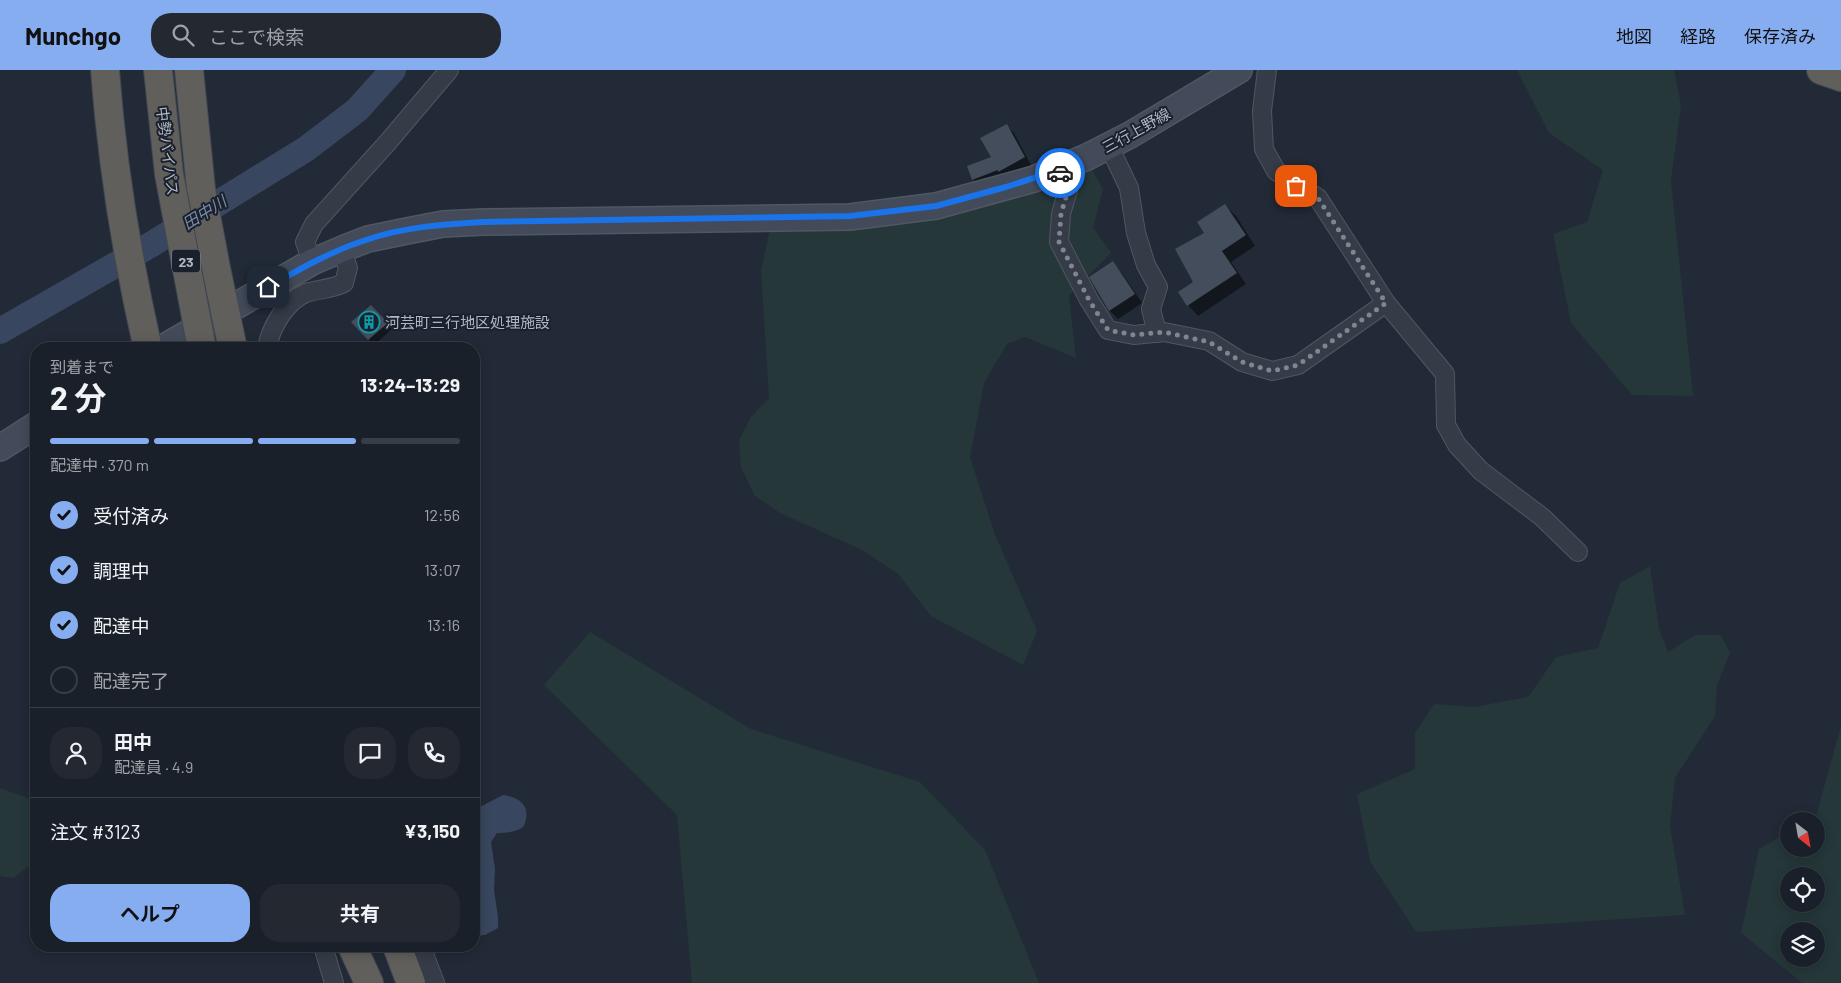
<!DOCTYPE html>
<html lang="ja">
<head>
<meta charset="utf-8">
<style>
  body { margin:0; font-family:Barlow,"Noto Sans JP",sans-serif; background:#232831; color:#f1f3f6; height:100vh; display:flex; flex-direction:column; font-size:19px; white-space:nowrap }
  * { box-sizing:border-box; margin:0 }
  p { font-size:16px; color:#9fa3a8 }
  .icon { flex:none; width:28px; height:28px; fill:none; stroke:currentColor; stroke-width:2; stroke-linecap:round; stroke-linejoin:round }
  .map { position:relative; flex:1; overflow:hidden }
  .drawer { position:absolute; left:30px; top:272px; width:450px; height:610px; display:flex; flex-direction:column; background:#1a2029; border-radius:20px; box-shadow:0 2px 12px #0003,0 0 0 1px #383e46 }
  .drawer>* { flex:none }
  .needle { width:32px; rotate:149deg }
  .tools { position:absolute; left:1780px; top:742px; display:grid; gap:10px }
  .tools a { display:grid; place-items:center; width:45px; height:45px; border-radius:50%; background:#1a2029; box-shadow:0 2px 12px #0003,0 0 0 1px #383e46; font-size:25px }
  .pin { position:absolute; display:grid; place-items:center; width:42px; height:42px; color:#fff; margin:-21px; border-radius:10px; box-shadow:0 2px 8px #0006 }
  .courier { position:absolute; display:grid; place-items:center; width:50px; height:50px; margin:-25px; border:4px solid #1a73e8; border-radius:50%; background:#fff; color:#222; box-shadow:0 1px 6px #0007 }
  .head em { font-style:normal; font-weight:700 }
  .head div { display:flex; flex-direction:column-reverse }
  .head { display:flex; align-items:center; justify-content:space-between; height:85px; padding:0 20px }
  h1 { font-size:32px; font-weight:700; line-height:38px }
  .bar { display:grid; grid-template-columns:repeat(4,1fr); gap:8px 5px; align-content:center; height:60px; padding:0 20px }
  .bar i { height:6px; border-radius:4px; background:#383e46 }
  .bar .on { background:#87adf1 }
  .bar p { grid-column:span 4 }
  .line { display:flex; align-items:center; gap:12px; padding:0 20px; border-top:1px solid #383e46 }
  .line div { flex:1 }
  .round { display:grid; place-items:center; flex:none; width:52px; height:52px; border-radius:20px; background:#232831 }
  ol { padding:0 20px; list-style:none }
  li { display:flex; align-items:center; gap:15px; height:55px }
  li p { margin-inline-start:auto }
  li .icon { padding:5px; border-radius:50%; background:#87adf1; color:#111; stroke-width:4 }
  li:last-child { color:#9fa3a8 }
  li i { width:28px; height:28px; border:2px solid #383e46; border-radius:50% }
  .primary-button { display:flex; gap:10px; margin-top:auto; padding:10px 20px }
  .primary-button a { flex:1; height:58px; border-radius:20px; background:#87adf1; color:#111; font-size:20px; font-weight:700; line-height:58px; text-align:center }
  .primary-button a+a { background:#232831; color:#f1f3f6 }
  header { display:flex; align-items:center; gap:30px; box-sizing:border-box; height:70px; padding:0 25px; background:#87adf1; color:#111 }
  header strong { font-size:24px }
  nav { display:flex; gap:28px; margin-inline-start:auto; font-size:18px }
  .search { width:350px; height:45px; background:#232831; display:flex; align-items:center; gap:12px; box-sizing:border-box; padding:0 18px; border-radius:20px; color:#9fa3a8; font-size:19px }
  .map>svg:first-child { display:block }
</style>
</head>
<body>
<header>
<strong>Munchgo</strong>
<div class="search"><svg class="icon" aria-label="search" viewBox="0 0 24 24"><circle cx="10" cy="10" r="6"/><path d="M15 15l6 6"/></svg>ここで検索</div>
<nav><a>地図</a><a>経路</a><a>保存済み</a></nav>
</header>
<div class="map">
<svg width="1841" height="913" viewBox="0 0 1841 913">
  <rect width="100%" height="100%" fill="#222a37"/>
  <g fill="#253739" fill-rule="evenodd">
    <polygon points="1517,0 1674,0 1681,35 1671,111 1693,326 1632,325 1571,253 1553,164 1587,152 1603,100 1549,63"/>
    <polygon points="1091,98 1103,119 1093,157 1111,183 1069,226 1076,288 1025,267 1007,274 984,313 970,387 995,465 1037,561 1023,595 931,546 898,504 862,480 780,443 754,425 741,397 739,370 751,347 769,328 761,201 770,159"/>
    <polygon points="1650,496 1659,559 1668,582 1695,565 1721,565 1730,583 1717,615 1715,646 1675,708 1670,756 1685,845 1416,862 1370,791 1357,724 1415,699 1415,663 1434,634 1474,637 1528,627 1556,587 1598,578 1620,513"/>
    <polygon points="590,562 751,659 920,712 985,780 1039,913 692,913 677,745 544,615"/>
    <path d="M1841 656V913H1802L1741 863 1759 779 1789 762V779H1816V751H1807L1816 746ZM1816 806V834H1789V806ZM1816 861V889H1789V861Z"/>
    <polygon points="0,718 36,731 36,791 13,808 0,806"/>
  </g>
  <path fill="#38475f" d="M503 725C517 727 529 733 526 749 525 754 524 757 520 759 514 762 504 763 497 763L491 772 495 799 494 820 498 847V858L485 865 474 866V740Z"/>
  <g fill="#0007">
    <polygon points="1006,55 1014,63 1031,95 1007,108 981,117 973,109 993,88"/>
    <polygon points="1225,136 1236,146 1255,176 1231,192 1246,214 1198,246 1188,235 1206,163"/>
    <polygon points="1113,193 1121,202 1142,233 1118,249 1110,241 1091,208"/>
    <polygon points="377,242 392,259 374,275 353,252"/>
  </g>
  <g fill="none" stroke-linecap="round" stroke-linejoin="round">
    <polyline stroke="#38475f" stroke-width="26" points="0,261 152,174 306,79 357,40 393,0"/>
  </g>
  <g fill="#434d5b">
    <polygon points="1007,54 1025,87 998,102 998,100 972,110 967,96 991,87 980,68"/>
    <polygon points="1225,134 1246,165 1222,181 1237,203 1187,236 1178,222 1193,212 1175,179 1204,163 1197,152"/>
    <polygon points="1113,191 1135,224 1109,241 1089,207"/>
    <polygon points="371,235 388,253 368,270 351,252"/>
  </g>
  <g fill="none" stroke-linecap="round" stroke-linejoin="round">
    <g stroke="#505762" stroke-width="20">
      <g id="minor">
        <polyline points="1267,0 1262,41 1264,79 1276,101 1318,128 1386,233 1445,304 1446,355 1457,375 1481,401 1542,447 1578,482"/>
        <polyline points="1109,76 1129,118 1136,163 1146,195 1158,217 1151,239 1157,263"/>
        <polyline points="1058,99 1068,120 1061,144 1059,172 1089,230 1108,260 1134,265 1164,262 1209,271 1242,292 1272,301 1298,295 1386,233"/>
        <polyline points="312,192 305,172 314,154 388,72 449,0"/>
        <path d="M267 279C270 258 286 231 306 223 319 219 332 219 344 213L348 198 341 179"/>
        <polyline points="323,876 334,913"/>
        <polyline points="421,876 435,913"/>
      </g>
    </g>
    <g stroke="#505762" stroke-width="28">
      <g id="secondary">
        <polyline points="161,279 312,192 347,177 368,169 407,161 443,154 484,152 850,147 936,136 1034,109 1087,87 1130,65 1239,0"/>
        <polyline points="0,378 36,355"/>
      </g>
    </g>
    <g stroke="#404752" stroke-width="30">
      <g id="trunk">
        <path d="M105 0C112 94 127 187 148 279"/>
        <polyline points="158,0 169,104"/>
        <polyline points="189,0 201,119 216,198 233,279"/>
        <polyline points="1821,0 1841,7"/>
        <polyline points="352,876 369,913"/>
        <polyline points="397,876 411,913"/>
      </g>
    </g>
    <use href="#minor" stroke="#353c47" stroke-width="18"/>
    <use href="#secondary" stroke="#434b5a" stroke-width="25"/>
    <use href="#trunk" stroke="#605f5c" stroke-width="28"/>
    <g stroke="#404752" stroke-width="30" stroke-linecap="butt">
      <polyline id="trunk-bridge" points="169,104 202,279"/>
    </g>
    <use href="#trunk-bridge" stroke="#605f5c" stroke-width="28"/>
  </g>
  <g fill="none" stroke-linecap="round" stroke-linejoin="round">
    <polyline stroke="#7e8693" stroke-width="5" stroke-dasharray="0 9" points="1060,103 1068,120 1061,144 1059,172 1089,230 1108,260 1134,265 1164,262 1209,272 1242,292 1272,301 1298,295 1386,233 1318,128 1296,116"/>
    <path stroke="#1a73e8" stroke-width="6" d="M268 217C300 199 331 181 366 170 403 157 445 154 484 152L850 146 936 136 1006 117 1058 100 1060 103"/>
  </g>
  <defs>
    <g id="building-ring" transform="scale(1.125)"><circle r="9.5" fill="#1a212c" stroke="#0f9aa8" stroke-width="1.5"/><path d="M-4-6H4V6H1V3H-1V6H-4ZM-2.5-4.3h1.7v1.8h-1.7ZM.8-4.3h1.7v1.8H.8ZM-2.5-1h1.7V.8h-1.7ZM.8-1h1.7V.8H.8Z" fill="#0f9aa8"/></g>
  </defs>
  <g fill-rule="evenodd">
    <use href="#building-ring" x="369" y="252"/>
  </g>
  <g text-anchor="middle" dominant-baseline="central" stroke-width="4" stroke-linejoin="round" paint-order="stroke">
    <rect fill="#1a212c" stroke="#838a96" stroke-width="1" x="172" y="179.5" width="28" height="23" rx="4"/>
    <g font-size="14" font-weight="bold" fill="#b0b7c4">
      <text x="186" y="191">23</text>
    </g>
    <g font-size="15" fill="#b0b7c4" stroke="#1a212c">
      <text transform="translate(1136 60) rotate(-29)">三行上野線</text>
      <text transform="translate(168 81) rotate(83)">中勢バイパス</text>
    </g>
    <g font-size="15" fill="#b0b7c4" stroke="#1a212c" text-anchor="start">
      <text x="385" y="252">河芸町三行地区処理施設</text>
    </g>
    <g font-size="16" font-style="italic" fill="#798daa" stroke="#1a212c">
      <text transform="translate(204 142) rotate(-32)">田中川</text>
    </g>
  </g>
</svg>
<div class="tools">
<a><svg class="needle" viewBox="-14 -14 28 28"><path d="M0-13l5 13h-10z" fill="#e53935"/><path d="M0 13l5-13h-10z" fill="#9fa3a8"/></svg></a>
<a><svg class="icon" aria-label="locate" viewBox="0 0 24 24"><circle cx="12" cy="12" r="6"/><path d="M12 2v4M12 18v4M2 12h4M18 12h4"/></svg></a>
<a><svg class="icon" aria-label="layers" viewBox="0 0 24 24"><path d="M12 4l9 5-9 5-9-5zM3 14l9 5 9-5"/></svg></a>
</div>
<div class="pin" style="left:1296px;top:116px;background:#ea580c"><svg class="icon" aria-label="bag" viewBox="0 0 24 24"><path d="M5 8h14l-1 12H6zM9 8a3 3 0 0 1 6 0"/></svg></div>
<div class="pin" style="left:268px;top:217px;background:#1f2937"><svg class="icon" aria-label="home" viewBox="0 0 24 24"><path d="M3 11l9-7 9 7M6 9v11h12V9"/></svg></div>
<div class="courier" style="left:1060px;top:103px"><svg class="icon" aria-label="car" viewBox="0 0 24 24"><path d="M5 17H2v-5l4-1 3-4h7l3 4 3 1v5h-3M9 17h6M6 11h13"/><circle cx="7" cy="17" r="2"/><circle cx="17" cy="17" r="2"/></svg></div>
<section class="drawer">
<div class="head"><div><h1>2 分</h1><p>到着まで</p></div><em>13:24–13:29</em></div>
<div class="bar"><i class="on"></i><i class="on"></i><i class="on"></i><i></i><p>配達中 · 370 m</p></div>
<ol>
<li><svg class="icon" aria-label="check" viewBox="0 0 24 24"><path d="M5 12l5 5 9-10"/></svg>受付済み<p>12:56</p></li>
<li><svg class="icon" aria-label="check" viewBox="0 0 24 24"><path d="M5 12l5 5 9-10"/></svg>調理中<p>13:07</p></li>
<li><svg class="icon" aria-label="check" viewBox="0 0 24 24"><path d="M5 12l5 5 9-10"/></svg>配達中<p>13:16</p></li>
<li><i></i>配達完了</li>
</ol>
<div class="line" style="height:90px"><a class="round"><svg class="icon" aria-label="person" viewBox="0 0 24 24"><circle cx="12" cy="8" r="4"/><path d="M4 21q1-7 8-7t8 7"/></svg></a><div><b>田中</b><p>配達員 · 4.9</p></div><a class="round"><svg class="icon" aria-label="chat" viewBox="0 0 24 24"><path d="M4 5h16v11H9l-5 4z"/></svg></a><a class="round"><svg class="icon" aria-label="phone" viewBox="0 0 24 24"><path d="M5 4h4l2 5-3 2q2 4 5 5l2-3 5 2v4C11 20 4 13 5 4z"/></svg></a></div>
<div class="line" style="height:65px"><div>注文 #3123</div><b>¥3,150</b></div>
<div class="primary-button"><a>ヘルプ</a><a>共有</a></div>
</section>
</div>
</body>
</html>
